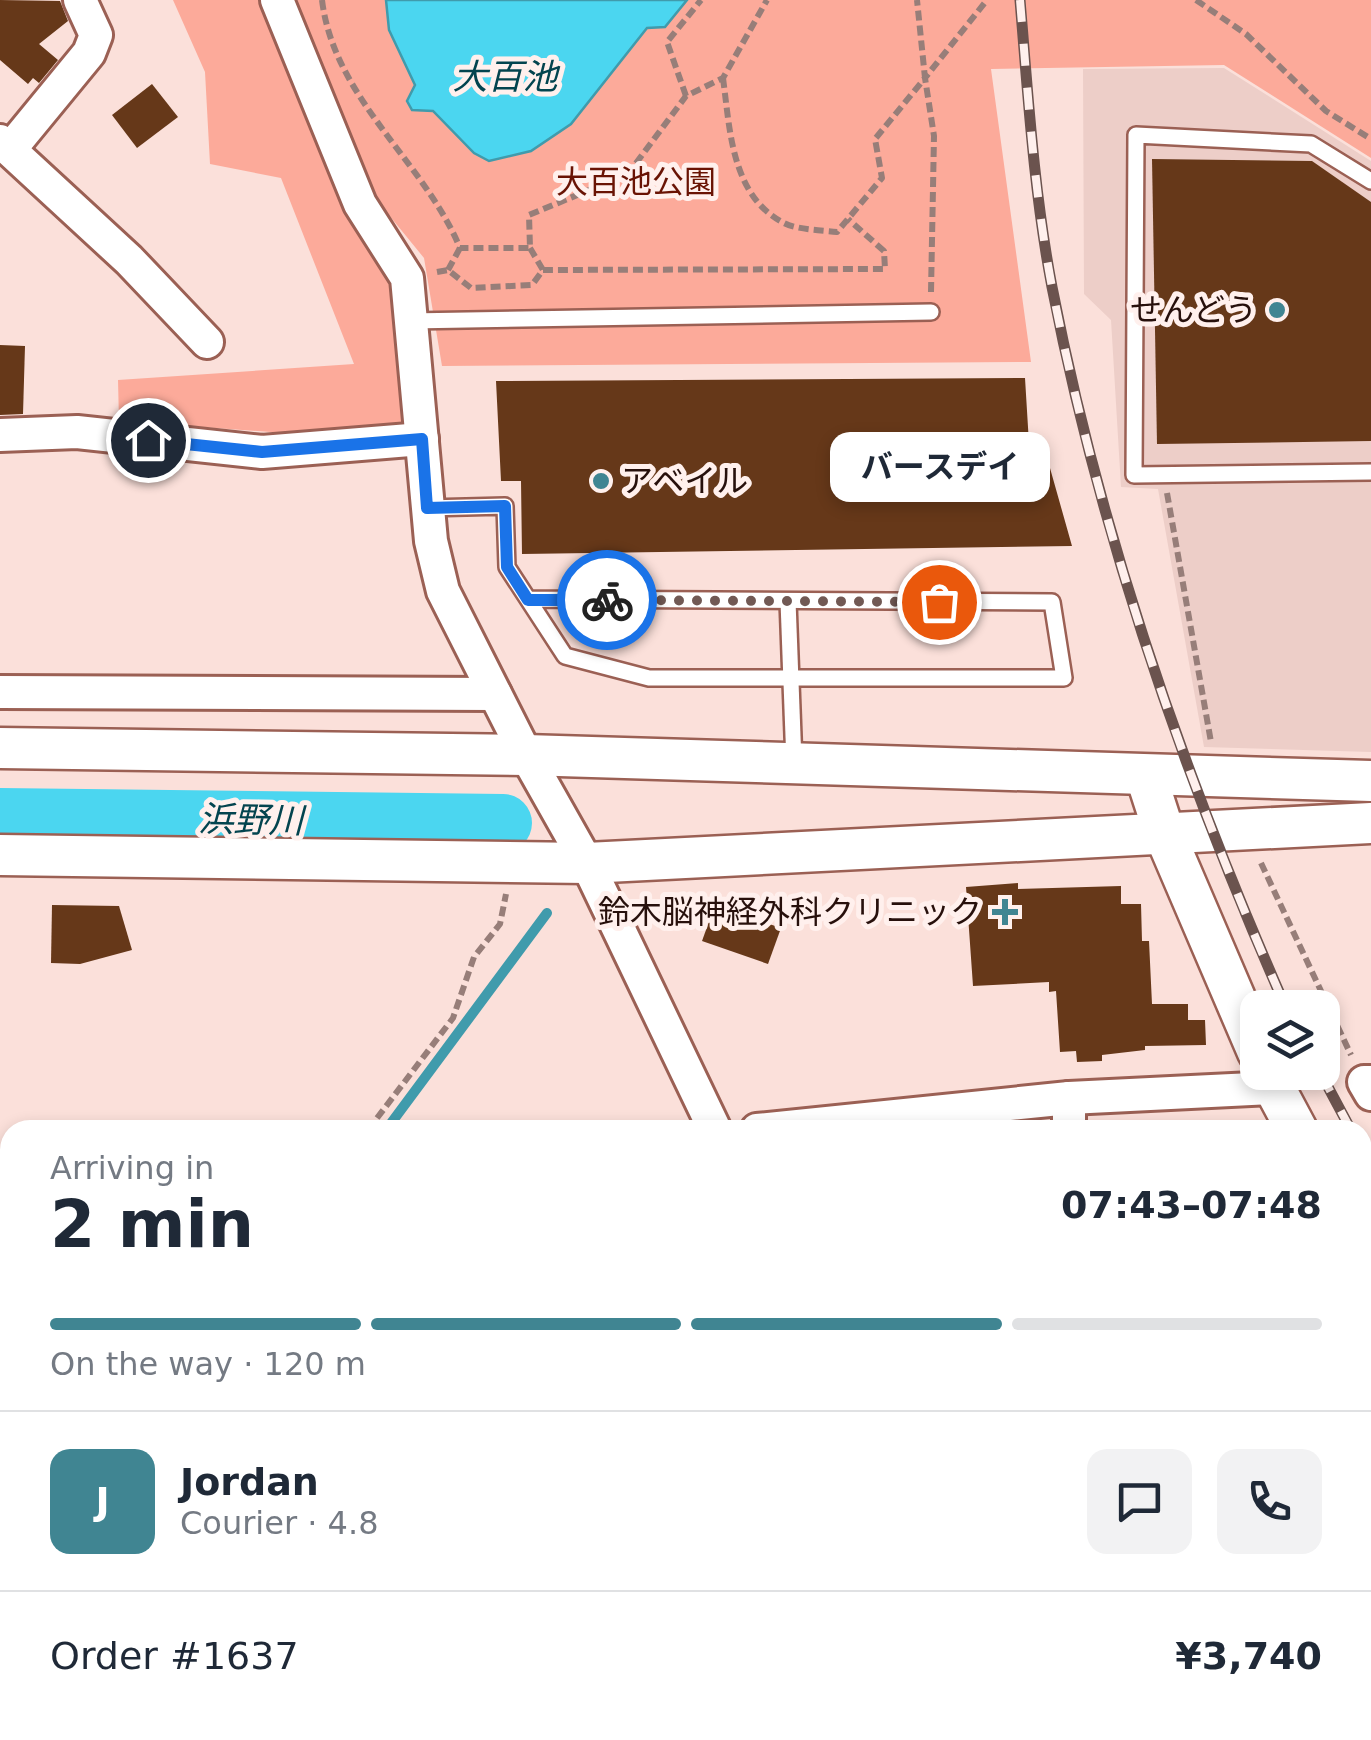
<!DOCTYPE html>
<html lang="en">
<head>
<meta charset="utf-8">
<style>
  body { margin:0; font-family:"DejaVu Sans","Noto Sans JP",sans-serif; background:#f2f2f3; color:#1f2937; height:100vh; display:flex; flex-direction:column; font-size:38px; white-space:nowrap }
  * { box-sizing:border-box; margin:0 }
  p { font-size:32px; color:#747a83 }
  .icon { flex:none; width:55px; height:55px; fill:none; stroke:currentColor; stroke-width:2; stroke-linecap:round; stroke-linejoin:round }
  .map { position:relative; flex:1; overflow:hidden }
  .panel { position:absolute; left:0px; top:1120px; width:1372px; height:620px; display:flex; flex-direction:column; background:#fff; border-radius:30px 30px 0 0; box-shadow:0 5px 15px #0003 }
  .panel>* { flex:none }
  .buttons { position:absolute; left:1240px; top:990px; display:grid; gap:20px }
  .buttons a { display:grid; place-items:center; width:100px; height:100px; border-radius:20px; background:#fff; box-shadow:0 5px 15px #0003; font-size:50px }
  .pin { position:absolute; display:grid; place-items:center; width:85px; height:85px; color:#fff; margin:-42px; border:5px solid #fff; border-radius:50%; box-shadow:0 2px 10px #0007 }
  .courier { position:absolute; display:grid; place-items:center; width:100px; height:100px; margin:-50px; border:8px solid #1a73e8; border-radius:50%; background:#fff; color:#222; box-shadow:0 2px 12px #0007 }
  .bubble { position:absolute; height:70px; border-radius:20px; background:#fff; box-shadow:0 5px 15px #0003; font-size:32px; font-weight:700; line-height:70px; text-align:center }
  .summary em { font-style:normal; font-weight:700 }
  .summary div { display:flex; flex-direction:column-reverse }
  .summary { display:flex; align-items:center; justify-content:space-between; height:170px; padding:0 50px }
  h1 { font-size:65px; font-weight:700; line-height:75px }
  .bar { display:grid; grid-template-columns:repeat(4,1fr); gap:15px 10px; align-content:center; height:120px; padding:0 50px }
  .bar i { height:12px; border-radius:8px; background:#e0e1e3 }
  .bar .selected { background:#408592 }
  .bar p { grid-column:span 4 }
  .line { display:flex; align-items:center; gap:25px; padding:0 50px; border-top:2px solid #e0e1e3 }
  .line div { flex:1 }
  .round { display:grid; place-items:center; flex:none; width:105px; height:105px; border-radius:20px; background:#f2f2f3 }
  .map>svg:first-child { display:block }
</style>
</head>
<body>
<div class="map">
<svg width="1371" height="1740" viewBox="0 0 1371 1740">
  <rect width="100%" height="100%" fill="#fbe0da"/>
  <polygon fill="#edcec8" points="1224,68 1371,161 1371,752 1204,747 1158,489 1121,487 1111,320 1084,294 1083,69"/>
  <g fill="#fcaa9a">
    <polygon points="173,0 1371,0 1371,158 1224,65 991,69 1031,362 442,366 424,258 375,198 400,281 410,422 284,433 119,421 118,380 354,364 281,178 210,164 205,72"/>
    <polygon points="1371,1339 1371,1655 1363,1662 1362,1346"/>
    <polygon points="1170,1730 1279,1730 1267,1740 1173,1740"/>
  </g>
  <polygon fill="#4bd6f0" stroke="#409bac" stroke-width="2.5" points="386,0 687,0 665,27 647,28 571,124 531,151 489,161 474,153 433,111 412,110 407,101 415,85 389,30"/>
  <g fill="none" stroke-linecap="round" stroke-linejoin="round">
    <g stroke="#409bac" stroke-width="10">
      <polyline points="386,1130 547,913"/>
      <polyline points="0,1588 10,1575"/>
    </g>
    <polyline stroke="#4bd6f0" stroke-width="58" points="0,817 503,823"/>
  </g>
  <g fill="#663819">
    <polygon points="0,0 60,1 68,21 39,44 58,60 39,83 33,78 28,84 0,60"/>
    <polygon points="152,84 178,117 137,148 112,115"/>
    <polygon points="1152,159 1312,161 1371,202 1371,441 1157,444"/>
    <polygon points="0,345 25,346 23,414 0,415"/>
    <polygon points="1025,378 1030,460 1048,461 1072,546 522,554 521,481 501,481 496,381"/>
    <polygon points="1018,883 1018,889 1121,886 1121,904 1141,904 1142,941 1149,941 1152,1004 1188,1004 1188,1020 1205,1020 1206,1045 1145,1046 1145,1050 1102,1055 1102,1061 1077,1062 1076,1051 1060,1052 1056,991 1049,992 1049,982 973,986 966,887"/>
    <polygon points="52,905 119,906 132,950 80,964 51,963"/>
    <polygon points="715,905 781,928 768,964 702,941"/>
  </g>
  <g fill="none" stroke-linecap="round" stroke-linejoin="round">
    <g stroke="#9b6054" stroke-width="20">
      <g id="service">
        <polyline points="1371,181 1311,144 1136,135 1134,475 1371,472"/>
        <polyline points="410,321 931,312"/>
        <polyline points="427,508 505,506 507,567 565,656 649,678 1064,678 1052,602 528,599"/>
        <polyline points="788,601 794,763"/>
      </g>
    </g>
    <g stroke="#9b6054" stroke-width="38">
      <g id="minor">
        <polyline points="277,0 360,204 407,278 431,541 443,591 526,755 587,863 715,1130"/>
        <polyline points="0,141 129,260 207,342"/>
        <polyline points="11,148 89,53 96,35 80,0"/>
        <polyline points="0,435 77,432 262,452 422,439"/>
        <polyline points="0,692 495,694"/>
        <polyline points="1371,1082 1364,1082 1371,1094"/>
        <polyline points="1069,1098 1069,1130"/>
        <polyline points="757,1130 1069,1098 1273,1088"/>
        <polyline points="1362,1332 1371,1325"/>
        <polyline points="1362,1674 1371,1667"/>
        <polyline points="1157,1730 1160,1740"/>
        <polyline points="723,1740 731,1730"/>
        <polyline points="1281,1740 1293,1730"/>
      </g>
    </g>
    <g stroke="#9b6054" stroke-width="45">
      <g id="tertiary">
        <polyline points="0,748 526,755 1371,781"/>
        <polyline points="1146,776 1165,835 1258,1052"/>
        <polyline points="0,855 587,863 1371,823"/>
        <polyline points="1266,1072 1297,1130"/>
        <polyline points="1362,1241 1371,1256"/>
      </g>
    </g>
    <g stroke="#977e79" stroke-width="6" stroke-dasharray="10 5" stroke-linecap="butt">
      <path d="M322 0C334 99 424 161 460 248H530L529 215 628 174 686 96 723 78 767 0"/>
      <polyline points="1196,0 1246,34 1326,111 1371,139"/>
      <path d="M723 78C730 129 731 196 784 223 798 230 821 230 837 232L882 178 875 139 925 78 917 0"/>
      <polyline points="686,96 667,42 701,0"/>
      <polyline points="530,248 543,270"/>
      <polyline points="448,270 460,248"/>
      <polyline points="437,272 448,270 471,288 532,285 543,270 885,269 884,251 848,219"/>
      <polyline points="931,292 934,136 925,78 987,0"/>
      <polyline points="1167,493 1211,742"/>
      <polyline points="1261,863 1351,1055"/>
      <polyline points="368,1130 453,1018 474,957 500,924 506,894"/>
      <polyline points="0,1221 10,1223"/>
      <polyline points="1362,1387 1371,1390"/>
      <polyline points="1362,1536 1371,1536"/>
      <polyline points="0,1559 10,1547"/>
      <polyline points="1362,1621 1371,1610"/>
      <polyline points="1218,1740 1213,1733 1221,1730"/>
    </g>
    <use href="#service" stroke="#fff" stroke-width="15"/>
    <use href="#minor" stroke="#fff" stroke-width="32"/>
    <use href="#tertiary" stroke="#fff" stroke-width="40"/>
    <g stroke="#6b534e" stroke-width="11">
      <g id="rail">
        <path d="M1020 0C1028 95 1034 193 1052 287 1100 534 1184 777 1286 1008"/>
        <polyline points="1320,1072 1351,1130"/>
        <polyline points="1362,1150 1371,1165"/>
      </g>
    </g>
    <use href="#rail" stroke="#fff0ed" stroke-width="8" stroke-dasharray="22" stroke-linecap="butt"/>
  </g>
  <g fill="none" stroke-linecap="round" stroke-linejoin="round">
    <polyline stroke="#715954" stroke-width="10" stroke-dasharray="0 18" points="607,600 939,602"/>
    <polyline stroke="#1a73e8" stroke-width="12" points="148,440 262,452 422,439 427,508 505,506 507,567 528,600 607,600"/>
  </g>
  <g fill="#408592" stroke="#fff0ed" stroke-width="4">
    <circle cx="1277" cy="310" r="10"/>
    <circle cx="601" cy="481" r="10"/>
    <path d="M1000 897h10v10h10v10h-10v10h-10v-10h-10v-10h10z"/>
  </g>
  <g text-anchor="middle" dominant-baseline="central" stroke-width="10" stroke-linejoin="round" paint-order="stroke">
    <g font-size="32" fill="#691304" stroke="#fff0ed">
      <text x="636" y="182">大百池公園</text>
    </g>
    <g font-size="32" fill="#27100c" stroke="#fff0ed" text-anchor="end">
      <text x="1257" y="310">せんどう</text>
      <text x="621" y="481" text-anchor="start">アベイル</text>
      <text x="982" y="912">鈴木脳神経外科クリニック</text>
    </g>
    <g font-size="35" font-style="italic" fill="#03444f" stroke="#fff0ed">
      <text x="505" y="77">大百池</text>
      <text transform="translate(251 820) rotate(1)">浜野川</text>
    </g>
  </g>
</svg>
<div class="buttons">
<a><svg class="icon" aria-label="layers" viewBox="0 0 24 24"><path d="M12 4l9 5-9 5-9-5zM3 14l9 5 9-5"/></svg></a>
</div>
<div class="pin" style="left:939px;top:602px;background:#ea580c"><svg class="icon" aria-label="bag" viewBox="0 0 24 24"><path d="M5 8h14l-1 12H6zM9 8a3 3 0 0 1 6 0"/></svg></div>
<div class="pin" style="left:148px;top:440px;background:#1f2937"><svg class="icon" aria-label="home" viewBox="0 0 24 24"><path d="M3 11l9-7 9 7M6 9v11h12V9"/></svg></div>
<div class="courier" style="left:607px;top:600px"><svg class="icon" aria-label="bike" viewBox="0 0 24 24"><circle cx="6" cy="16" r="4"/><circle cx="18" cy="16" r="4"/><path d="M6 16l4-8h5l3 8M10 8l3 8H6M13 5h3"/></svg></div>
<div class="bubble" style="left:830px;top:432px;width:220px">バースデイ</div>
<section class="panel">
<div class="summary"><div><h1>2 min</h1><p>Arriving in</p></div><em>07:43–07:48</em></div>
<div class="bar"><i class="selected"></i><i class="selected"></i><i class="selected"></i><i></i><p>On the way · 120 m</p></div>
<div class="line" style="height:180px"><b class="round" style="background:#408592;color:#fff">J</b><div><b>Jordan</b><p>Courier · 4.8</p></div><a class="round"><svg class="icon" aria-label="chat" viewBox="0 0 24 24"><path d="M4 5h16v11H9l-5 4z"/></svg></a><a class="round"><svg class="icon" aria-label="phone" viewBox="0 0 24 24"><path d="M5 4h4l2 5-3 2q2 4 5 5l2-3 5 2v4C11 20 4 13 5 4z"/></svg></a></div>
<div class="line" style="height:130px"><div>Order #1637</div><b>¥3,740</b></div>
</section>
</div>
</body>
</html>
